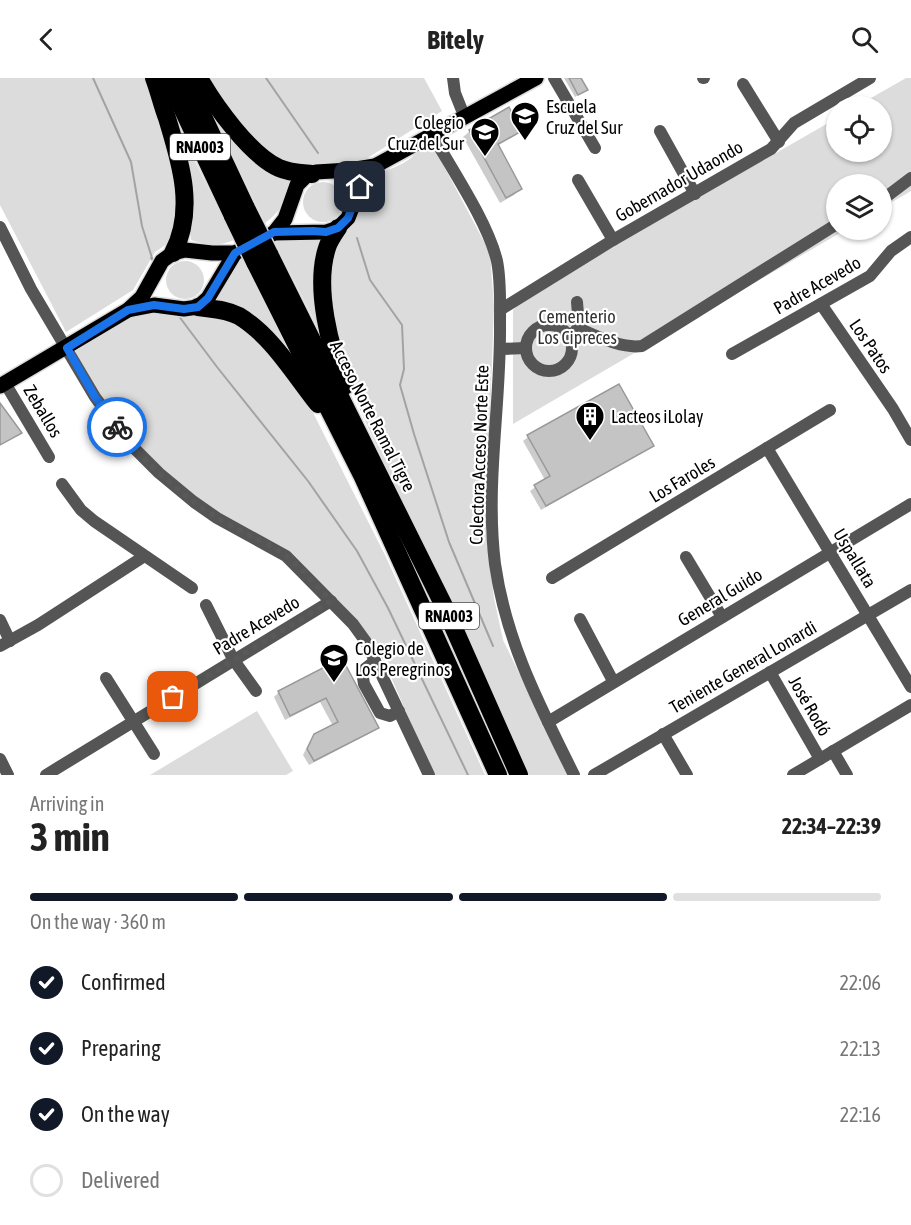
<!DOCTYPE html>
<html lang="en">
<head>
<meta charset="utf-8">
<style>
  body { margin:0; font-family:"Asap Condensed",sans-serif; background:#f6f6f6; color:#222; height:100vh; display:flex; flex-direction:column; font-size:22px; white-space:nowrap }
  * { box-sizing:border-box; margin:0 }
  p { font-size:20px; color:#767676 }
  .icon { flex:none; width:33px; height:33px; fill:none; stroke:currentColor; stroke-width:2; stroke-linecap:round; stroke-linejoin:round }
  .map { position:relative; height:697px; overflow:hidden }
  .details { display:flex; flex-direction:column; background:#fff; flex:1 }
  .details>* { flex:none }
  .tools { position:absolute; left:826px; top:18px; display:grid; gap:12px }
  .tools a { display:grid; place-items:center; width:66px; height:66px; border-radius:50%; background:#fff; box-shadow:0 2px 4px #0004; font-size:30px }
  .pin { position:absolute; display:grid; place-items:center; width:51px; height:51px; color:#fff; margin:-26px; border-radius:12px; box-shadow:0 3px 9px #0006 }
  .courier { position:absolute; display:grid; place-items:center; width:60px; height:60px; margin:-30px; border:4px solid #1a73e8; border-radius:50%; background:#fff; color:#222; box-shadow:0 2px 8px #0007 }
  .head em { font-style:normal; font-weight:700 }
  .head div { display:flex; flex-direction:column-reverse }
  .head { display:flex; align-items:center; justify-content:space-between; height:102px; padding:0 30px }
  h1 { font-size:39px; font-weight:700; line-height:45px }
  .bar { display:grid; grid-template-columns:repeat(4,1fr); gap:9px 6px; align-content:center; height:72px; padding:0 30px }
  .bar i { height:8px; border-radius:4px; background:#e0e0e0 }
  .bar .selected { background:#111827 }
  .bar p { grid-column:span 4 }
  ol { padding:0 30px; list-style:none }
  li { display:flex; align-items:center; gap:18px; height:66px }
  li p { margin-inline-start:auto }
  li .icon { padding:6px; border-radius:50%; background:#111827; color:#fff; stroke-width:4 }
  li:last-child { color:#767676 }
  li i { width:33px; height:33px; border:3px solid #e0e0e0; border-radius:50% }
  header { display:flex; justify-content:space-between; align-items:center; height:78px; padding:0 30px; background:#fff; font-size:27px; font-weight:700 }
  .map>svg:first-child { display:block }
</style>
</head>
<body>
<header><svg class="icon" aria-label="back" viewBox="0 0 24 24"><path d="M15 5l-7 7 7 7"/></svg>Bitely<svg class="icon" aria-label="search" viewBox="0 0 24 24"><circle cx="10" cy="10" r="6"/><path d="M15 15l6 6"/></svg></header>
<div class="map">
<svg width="911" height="697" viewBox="0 0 911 697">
  <rect width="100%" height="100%" fill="#fff"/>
  <g fill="#dcdcdc">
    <polygon points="0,0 147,0 170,68 174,104 174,126 177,134 174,156 164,168 155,174 133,212 66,254 0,127"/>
    <path d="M195 0 292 100C290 119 280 134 265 145Z"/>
    <polygon points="206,0 424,0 442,33 358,86 305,87 283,84 262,69 220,20"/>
    <polygon points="906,0 911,0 911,113 882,130 882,106 837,106 837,152 845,152 513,346 513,232 528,217 837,40 837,74 882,74 882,28 857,28"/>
    <path d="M171 35 234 162C218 169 207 167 191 162V145Z"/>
    <path d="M426 67H431L436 73 490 175 494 228 486 455 494 520 503 562 569 697H525L348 305 327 226 332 163 374 96C385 93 401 88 411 80 416 75 419 71 426 67Z"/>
    <circle cx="323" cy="124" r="20"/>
    <polygon points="323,157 316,172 316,190 326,266 277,169 246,185 301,297 278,268 207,226 240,177 269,160"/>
    <circle cx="185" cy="202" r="19"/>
    <polygon points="207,231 253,255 301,311 385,477 485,697 433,697 385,585 358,545 287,475 216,437 130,363 74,279 77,270 142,232"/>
    <polygon points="257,633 293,693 286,697 150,697"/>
  </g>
  <g fill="#0003">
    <polygon points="564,0 579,0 586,12 575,19"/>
    <polygon points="470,53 520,53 513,59 497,68 520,110 514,117 500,125 463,59"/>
    <polygon points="618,308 652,367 647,372 541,432 530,413 545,402 523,363 528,359"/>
    <polygon points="342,582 377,650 372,654 309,687 303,677 310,663 315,658 333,648 320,624 285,642 274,619 278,615"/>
  </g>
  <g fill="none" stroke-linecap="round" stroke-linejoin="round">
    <g stroke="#a3a3a3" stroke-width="2">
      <polyline points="93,0 131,84 142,148 153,183 151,180"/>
      <polyline points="266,0 318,75"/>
      <polyline points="357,160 370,202 402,247 404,291 400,307 414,356 449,464 493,568"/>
      <polyline points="178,237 217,289 308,403 357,473 388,530 468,697"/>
    </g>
  </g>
  <g fill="#c4c4c4" stroke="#999" stroke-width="1.5">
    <polygon points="569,0 581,0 588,12 578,17"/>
    <polygon points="509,29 522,53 498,66 522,111 506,120 469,52"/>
    <polygon points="619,306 654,368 546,428 534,407 550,398 527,357"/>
    <polygon points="0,325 22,355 0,367"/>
    <polygon points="342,580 379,650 314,683 307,671 314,656 338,644 326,620 290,638 278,613"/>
  </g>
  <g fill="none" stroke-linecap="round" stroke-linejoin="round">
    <g stroke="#dbdbdb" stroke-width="18">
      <g id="major">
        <polyline points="274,155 285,141 297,107 306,98 316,94 349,92 375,88 536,0"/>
        <polyline points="128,232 154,227 184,231 198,229 208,220 235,175 274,155 326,154 338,150 348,140 360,109 375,88"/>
        <polyline points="0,308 128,232 142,219 162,183 173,175 185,172 212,175 235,175"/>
      </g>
    </g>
    <g stroke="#dbdbdb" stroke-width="21">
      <g id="highway">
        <path d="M154 0C159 13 162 27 167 40 180 83 196 131 173 175"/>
        <polyline points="168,0 233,138"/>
        <polyline points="185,0 246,130"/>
        <path d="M199 0C215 28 250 77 279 90 290 95 301 95 312 96"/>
        <path d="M338 150C334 156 329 163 327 170 314 210 330 270 345 308"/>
        <polyline points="269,176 445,530 519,697"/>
        <polyline points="255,184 363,399 498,697"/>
        <path d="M198 229C211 231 226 231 239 238 272 258 294 296 318 326"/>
      </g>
    </g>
    <g stroke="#555" stroke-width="12">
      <polyline points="453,0 455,15 465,40"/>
      <polyline points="554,0 595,70"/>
      <polyline points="703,0 704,0"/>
      <polyline points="743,6 779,64"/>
      <polyline points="660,53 695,116"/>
      <path d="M433 58C453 93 488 145 497 183 501 203 500 225 500 246 501 326 485 406 495 486 506 564 540 628 574 697"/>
      <polyline points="578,102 613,162"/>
      <polyline points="882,122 911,100"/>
      <polyline points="0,149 31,211 95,319 129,365 159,395 194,424 217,440 286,478 353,546 366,564 429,697"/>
      <polyline points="821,226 893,331 911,362"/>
      <polyline points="500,232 613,162 771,71 794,45 870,0"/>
      <circle cx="549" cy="270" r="23"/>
      <path d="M578 250C597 258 621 271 642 268L837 146"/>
      <polyline points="573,256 579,248 577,224"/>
      <polyline points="501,271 525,270"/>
      <polyline points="732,276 870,198 891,173 911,159"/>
      <polyline points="5,305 49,379"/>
      <polyline points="767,370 911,609"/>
      <polyline points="62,406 81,432 94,443 192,510"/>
      <polyline points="686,479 722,539"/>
      <polyline points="552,500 830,332"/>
      <polyline points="206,527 233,581 256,613"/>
      <polyline points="580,541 613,603"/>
      <polyline points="0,542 10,563"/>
      <polyline points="0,568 38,547 143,479"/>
      <polyline points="375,583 362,593 364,606 380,635 390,638 399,633"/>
      <polyline points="770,594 820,681"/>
      <polyline points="106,600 154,676"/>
      <polyline points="548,644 911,426"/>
      <polyline points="663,656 687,697"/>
      <polyline points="833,673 847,697"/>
      <polyline points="0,681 8,697"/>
      <polyline points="46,697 331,523"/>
      <polyline points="594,697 911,512"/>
      <polyline points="793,697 911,627"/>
    </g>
    <use href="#major" stroke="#000" stroke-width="15"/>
    <use href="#highway" stroke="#000" stroke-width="18"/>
    <g stroke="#dbdbdb" stroke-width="21" stroke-linecap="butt">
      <g id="highway-bridge">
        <polyline points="246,130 269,176"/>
        <polyline points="233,138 255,184"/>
      </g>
    </g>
    <use href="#highway-bridge" stroke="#000" stroke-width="18"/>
  </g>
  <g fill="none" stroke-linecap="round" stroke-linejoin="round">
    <path stroke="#595959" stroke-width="6" stroke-dasharray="0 10.8" d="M117 349C144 384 178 415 216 439 238 453 263 462 285 477 302 490 316 508 331 523L173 619"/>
    <polyline stroke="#1a73e8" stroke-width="8" points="117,349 95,319 67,270 128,232 154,227 184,231 198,229 208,220 235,175 274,154 313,153 326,154 338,150 348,140 360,109"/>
  </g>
  <defs>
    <g id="school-pin" transform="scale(1.5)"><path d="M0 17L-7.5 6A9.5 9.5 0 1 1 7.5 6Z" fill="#000" stroke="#fff"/><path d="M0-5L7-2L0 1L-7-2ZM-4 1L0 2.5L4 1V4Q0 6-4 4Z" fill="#fff"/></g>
    <g id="building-pin" transform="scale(1.5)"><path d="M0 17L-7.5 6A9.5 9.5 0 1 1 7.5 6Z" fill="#000" stroke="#fff"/><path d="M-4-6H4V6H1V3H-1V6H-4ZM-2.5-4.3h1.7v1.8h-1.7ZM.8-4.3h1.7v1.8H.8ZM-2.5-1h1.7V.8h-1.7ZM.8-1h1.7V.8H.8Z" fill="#fff"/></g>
  </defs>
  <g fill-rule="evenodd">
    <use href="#school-pin" x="525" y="38"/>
    <use href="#school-pin" x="485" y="54"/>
    <use href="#building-pin" x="590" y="338"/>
    <use href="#school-pin" x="334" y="580"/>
  </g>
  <g text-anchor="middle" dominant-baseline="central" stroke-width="4.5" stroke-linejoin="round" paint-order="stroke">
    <g fill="#fff" stroke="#4c4c4c" stroke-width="1.5">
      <rect x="170" y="56" width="60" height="26" rx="4.5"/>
      <rect x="419" y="525" width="60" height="26" rx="4.5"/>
    </g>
    <g font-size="16" font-weight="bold" fill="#000">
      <text x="200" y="69">RNA003</text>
      <text x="449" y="538">RNA003</text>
    </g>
    <g font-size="18" fill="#000" stroke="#fff" text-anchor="start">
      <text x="546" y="28">Escuela<tspan x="546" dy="21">Cruz del Sur</tspan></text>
      <text x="464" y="44" text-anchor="end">Colegio<tspan x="464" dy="21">Cruz del Sur</tspan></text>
      <text x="611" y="338">Lacteos iLolay</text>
      <text x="355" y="570">Colegio de<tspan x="355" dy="21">Los Peregrinos</tspan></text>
    </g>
    <g font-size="18" fill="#000" stroke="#fff">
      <text transform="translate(679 103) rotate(-30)">Gobernador Udaondo</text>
      <text transform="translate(817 207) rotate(-30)">Padre Acevedo</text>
      <text transform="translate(871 268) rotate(56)">Los Patos</text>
      <text transform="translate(43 333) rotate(59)">Zeballos</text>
      <text transform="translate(373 338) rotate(63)">Acceso Norte Ramal Tigre</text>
      <text transform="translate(479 377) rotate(-88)">Colectora Acceso Norte Este</text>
      <text transform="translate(682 401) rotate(-31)">Los Faroles</text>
      <text transform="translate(855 480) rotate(59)">Uspallata</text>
      <text transform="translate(720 519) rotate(-31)">General Guido</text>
      <text transform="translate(256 547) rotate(-31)">Padre Acevedo</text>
      <text transform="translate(743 589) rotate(-30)">Teniente General Lonardi</text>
      <text transform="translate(810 628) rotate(60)">José Rodó</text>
    </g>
    <g font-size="18" fill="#333" stroke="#fff">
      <text x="577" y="238">Cementerio<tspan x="577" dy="21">Los Cipreces</tspan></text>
    </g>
  </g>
</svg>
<div class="tools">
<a><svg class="icon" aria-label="locate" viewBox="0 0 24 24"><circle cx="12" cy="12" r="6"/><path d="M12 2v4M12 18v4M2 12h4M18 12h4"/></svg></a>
<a><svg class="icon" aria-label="layers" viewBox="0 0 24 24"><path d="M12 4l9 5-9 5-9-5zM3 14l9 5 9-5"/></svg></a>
</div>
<div class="pin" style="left:173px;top:619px;background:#ea580c"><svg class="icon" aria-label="bag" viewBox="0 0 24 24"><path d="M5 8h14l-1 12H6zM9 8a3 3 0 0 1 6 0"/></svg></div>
<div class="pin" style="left:360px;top:109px;background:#1f2937"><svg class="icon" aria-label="home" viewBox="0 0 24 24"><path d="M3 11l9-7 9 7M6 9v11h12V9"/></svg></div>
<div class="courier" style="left:117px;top:349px"><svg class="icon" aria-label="bike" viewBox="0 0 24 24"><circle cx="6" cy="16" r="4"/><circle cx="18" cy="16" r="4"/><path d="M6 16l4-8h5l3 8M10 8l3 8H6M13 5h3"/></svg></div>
</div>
<section class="details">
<div class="head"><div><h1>3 min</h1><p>Arriving in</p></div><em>22:34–22:39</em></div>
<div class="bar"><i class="selected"></i><i class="selected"></i><i class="selected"></i><i></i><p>On the way · 360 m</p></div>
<ol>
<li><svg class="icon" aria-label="check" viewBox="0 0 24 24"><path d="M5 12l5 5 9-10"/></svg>Confirmed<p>22:06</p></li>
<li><svg class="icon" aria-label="check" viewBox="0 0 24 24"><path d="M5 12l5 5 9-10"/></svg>Preparing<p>22:13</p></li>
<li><svg class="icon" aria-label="check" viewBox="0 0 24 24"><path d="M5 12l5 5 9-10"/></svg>On the way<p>22:16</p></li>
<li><i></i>Delivered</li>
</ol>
</section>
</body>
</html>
